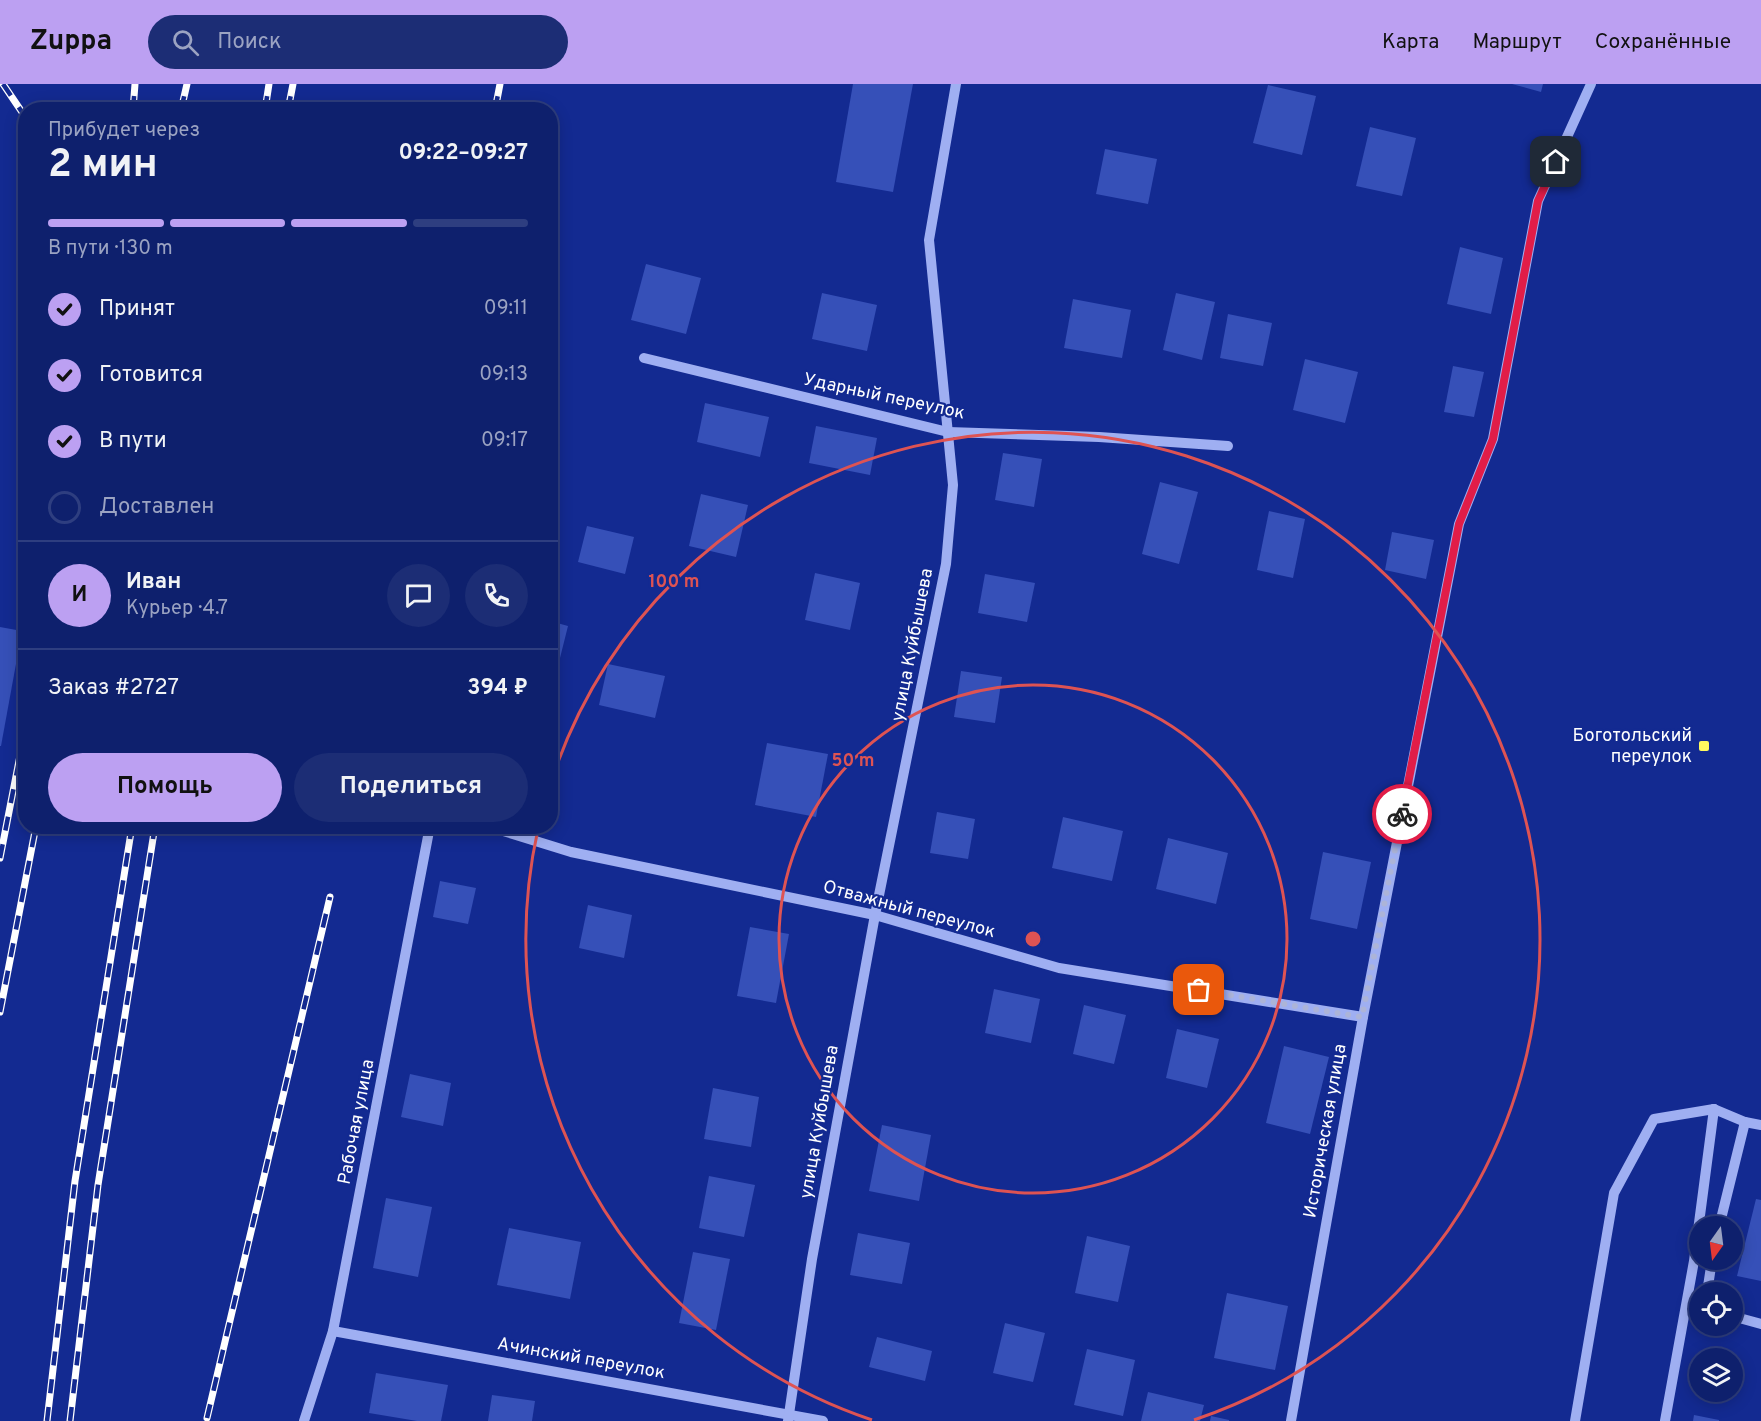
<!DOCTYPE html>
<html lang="ru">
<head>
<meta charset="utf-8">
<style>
  body { margin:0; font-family:Overpass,sans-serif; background:#1c2d75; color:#f1f3f6; height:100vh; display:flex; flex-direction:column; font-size:22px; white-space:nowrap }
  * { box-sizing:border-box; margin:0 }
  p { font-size:20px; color:#9ba3c2 }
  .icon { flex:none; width:33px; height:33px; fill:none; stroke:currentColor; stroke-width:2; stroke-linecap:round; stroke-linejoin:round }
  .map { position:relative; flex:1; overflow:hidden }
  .drawer { position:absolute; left:18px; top:18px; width:540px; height:732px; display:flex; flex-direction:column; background:#0e206d; border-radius:24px; box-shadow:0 3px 15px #0003,0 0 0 2px #2e3e80 }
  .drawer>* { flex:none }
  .needle { width:39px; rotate:194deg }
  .tools { position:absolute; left:1689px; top:1132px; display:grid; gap:12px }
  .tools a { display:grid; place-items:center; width:54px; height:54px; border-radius:50%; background:#0e206d; box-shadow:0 3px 15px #0003,0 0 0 2px #2e3e80; font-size:30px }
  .pin { position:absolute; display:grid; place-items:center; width:51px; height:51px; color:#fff; margin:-26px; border-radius:12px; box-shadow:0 3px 9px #0006 }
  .courier { position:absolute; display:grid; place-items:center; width:60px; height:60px; margin:-30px; border:4px solid #e11d48; border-radius:50%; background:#fff; color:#222; box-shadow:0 2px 8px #0007 }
  .overview em { font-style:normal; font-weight:700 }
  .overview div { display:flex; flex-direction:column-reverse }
  .overview { display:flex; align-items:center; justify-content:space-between; height:102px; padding:0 30px }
  h1 { font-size:39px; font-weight:700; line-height:45px }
  .bar { display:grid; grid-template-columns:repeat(4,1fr); gap:9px 6px; align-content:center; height:72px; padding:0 30px }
  .bar i { height:8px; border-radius:4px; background:#2e3e80 }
  .bar .selected { background:#bca0f2 }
  .bar p { grid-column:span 4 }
  .line { display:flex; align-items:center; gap:15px; padding:0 30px; border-top:2px solid #2e3e80 }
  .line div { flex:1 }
  .round { display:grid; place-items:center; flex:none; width:63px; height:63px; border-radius:32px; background:#1c2d75 }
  ol { padding:0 30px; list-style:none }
  li { display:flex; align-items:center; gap:18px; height:66px }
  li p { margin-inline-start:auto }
  li .icon { padding:6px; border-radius:50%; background:#bca0f2; color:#111; stroke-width:4 }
  li:last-child { color:#9ba3c2 }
  li i { width:33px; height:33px; border:3px solid #2e3e80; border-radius:50% }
  .cta { display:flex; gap:12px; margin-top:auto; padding:12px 30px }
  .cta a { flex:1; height:69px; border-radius:36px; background:#bca0f2; color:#111; font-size:24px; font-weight:700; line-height:69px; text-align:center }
  .cta a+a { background:#1c2d75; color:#f1f3f6 }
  header { display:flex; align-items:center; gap:36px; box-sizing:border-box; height:84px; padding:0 30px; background:#bca0f2; color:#111 }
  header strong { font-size:28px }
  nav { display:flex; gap:33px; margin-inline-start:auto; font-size:21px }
  .search { width:420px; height:54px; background:#1c2d75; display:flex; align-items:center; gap:15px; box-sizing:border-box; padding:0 21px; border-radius:33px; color:#9ba3c2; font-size:22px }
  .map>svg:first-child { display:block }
</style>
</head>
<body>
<header>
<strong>Zuppa</strong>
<div class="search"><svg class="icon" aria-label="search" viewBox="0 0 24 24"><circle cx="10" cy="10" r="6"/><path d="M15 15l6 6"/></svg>Поиск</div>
<nav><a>Карта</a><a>Маршрут</a><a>Сохранённые</a></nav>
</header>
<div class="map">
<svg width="1761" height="1337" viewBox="0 0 1761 1337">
  <rect width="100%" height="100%" fill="#132a91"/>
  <g fill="#3650b8">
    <polygon points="853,0 913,0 893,108 836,98"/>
    <polygon points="1512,0 1543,0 1541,8"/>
    <polygon points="1268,1 1316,12 1302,71 1253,59"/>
    <polygon points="1370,43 1416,54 1402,112 1356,102"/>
    <polygon points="1105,65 1157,75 1148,120 1096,110"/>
    <polygon points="1460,163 1503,174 1491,230 1447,220"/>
    <polygon points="646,180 701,194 686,250 631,236"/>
    <polygon points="822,209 877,221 867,267 812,255"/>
    <polygon points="1176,209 1215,218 1202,276 1163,266"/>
    <polygon points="1073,215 1131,226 1122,274 1064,264"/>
    <polygon points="1228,230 1272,239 1263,282 1220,274"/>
    <polygon points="1305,275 1358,288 1345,339 1293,326"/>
    <polygon points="1453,282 1484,288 1474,333 1444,328"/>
    <polygon points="705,319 769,333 760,373 697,358"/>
    <polygon points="816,342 877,354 870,391 809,379"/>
    <polygon points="1003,369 1042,375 1034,423 995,416"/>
    <polygon points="1160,398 1198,408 1179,480 1142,470"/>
    <polygon points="701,410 748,421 736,473 689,462"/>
    <polygon points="1269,427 1305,435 1293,494 1257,486"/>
    <polygon points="587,442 634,453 625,490 578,478"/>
    <polygon points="1392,448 1434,456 1426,495 1385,486"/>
    <polygon points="815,489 860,499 850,546 805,536"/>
    <polygon points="985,490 1035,499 1027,538 978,529"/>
    <polygon points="550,537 568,542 558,582 550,580"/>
    <polygon points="0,543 22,547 1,662 0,662"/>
    <polygon points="608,580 665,592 655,634 599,621"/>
    <polygon points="961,587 1002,593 995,639 954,633"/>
    <polygon points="767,659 828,670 816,733 755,721"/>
    <polygon points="937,728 975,735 968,775 930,769"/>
    <polygon points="1063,733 1123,747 1112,797 1052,784"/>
    <polygon points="1168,754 1228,769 1216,820 1156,805"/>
    <polygon points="1323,768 1371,778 1357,845 1310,835"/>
    <polygon points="440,797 476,804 468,840 433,833"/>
    <polygon points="588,821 632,831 624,874 579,864"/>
    <polygon points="750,843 789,850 776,919 737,912"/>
    <polygon points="994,905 1040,915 1031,959 985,949"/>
    <polygon points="1084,921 1126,931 1114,980 1073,970"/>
    <polygon points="1177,945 1219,955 1207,1004 1166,994"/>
    <polygon points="1284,962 1329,973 1310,1050 1266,1039"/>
    <polygon points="410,990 451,999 443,1042 401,1033"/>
    <polygon points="713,1004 759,1013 751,1063 704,1055"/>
    <polygon points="882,1041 931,1051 919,1117 869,1107"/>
    <polygon points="709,1092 755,1101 744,1153 699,1144"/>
    <polygon points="386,1114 432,1123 418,1193 373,1184"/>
    <polygon points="1756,1115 1761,1116 1761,1197 1737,1192"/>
    <polygon points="509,1144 581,1158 570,1215 497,1201"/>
    <polygon points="858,1149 910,1159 902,1200 850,1191"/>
    <polygon points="1087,1152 1130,1162 1118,1218 1075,1209"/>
    <polygon points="693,1168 730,1175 716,1246 679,1239"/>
    <polygon points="1227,1209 1288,1222 1275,1286 1214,1274"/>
    <polygon points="1005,1239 1045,1249 1033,1298 993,1289"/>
    <polygon points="877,1253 932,1267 925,1297 869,1283"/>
    <polygon points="1087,1265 1135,1276 1123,1332 1074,1321"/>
    <polygon points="376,1289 448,1301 441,1337 417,1337 369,1329"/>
    <polygon points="1148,1308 1204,1321 1200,1337 1141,1337"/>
    <polygon points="492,1311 535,1317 532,1337 488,1337"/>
    <polygon points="1694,1331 1719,1336 1719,1337 1693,1337"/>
    <polygon points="1211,1332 1229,1336 1229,1337 1210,1337"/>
  </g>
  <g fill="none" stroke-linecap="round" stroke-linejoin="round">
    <g stroke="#9faff2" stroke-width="10">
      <polyline points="644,274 948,348 1099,353 1228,362"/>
      <polyline points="487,742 571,768 875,831 1059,884 1363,933"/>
      <polyline points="1714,1025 1745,1038 1761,1041"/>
      <polyline points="1719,1143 1745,1038"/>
      <polyline points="1707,1209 1712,1176"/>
      <polyline points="1732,1232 1761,1240"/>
      <polyline points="333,1247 823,1337"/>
      <polyline points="304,1337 333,1247 430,742"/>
      <polyline points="788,1337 812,1175 875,831 946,480 953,401 929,156 956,0"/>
      <polyline points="1291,1337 1363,933 1459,440 1493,355 1538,117 1591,0"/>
      <polyline points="1575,1337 1614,1109 1654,1035 1714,1025"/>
      <polyline points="1665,1337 1694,1177 1714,1025"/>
    </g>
    <g stroke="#fff" stroke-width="7">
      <g id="rail">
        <polyline points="3,0 26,34"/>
        <polyline points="133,26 135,0"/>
        <polyline points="181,26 187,0"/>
        <polyline points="265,26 269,0"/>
        <polyline points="288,26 293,0"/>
        <polyline points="495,26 500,0"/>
        <polyline points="0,774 26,641"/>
        <polyline points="0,928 36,742"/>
        <polyline points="207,1334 330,813"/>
        <polyline points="47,1337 75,1097 132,742"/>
        <polyline points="70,1337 98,1101 155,742"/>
      </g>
    </g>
    <use href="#rail" stroke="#132a91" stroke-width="4.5" stroke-dasharray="14" stroke-linecap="butt"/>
  </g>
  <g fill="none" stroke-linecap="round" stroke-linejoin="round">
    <polyline stroke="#acb4d8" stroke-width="6" stroke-dasharray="0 10.8" points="1199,906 1362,933 1402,730"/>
    <polyline stroke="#e11d48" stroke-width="8" points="1402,730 1459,440 1493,355 1538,117 1556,78"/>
  </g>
  <g fill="none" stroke="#de5353" stroke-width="3">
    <circle cx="1033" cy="855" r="254"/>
    <path d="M872 1336A507 507 0 0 1 538 745M551 698A507 507 0 1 1 1194 1336"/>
  </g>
  <rect fill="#fff95f" stroke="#132a91" stroke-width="2" x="1698" y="656" width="12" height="12" rx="3"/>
  <g text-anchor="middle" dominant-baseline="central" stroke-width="4.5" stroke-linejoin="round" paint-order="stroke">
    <g font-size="18" fill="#fff" stroke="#132a91">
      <text transform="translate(884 313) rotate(12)">Ударный переулок</text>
      <text transform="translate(913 561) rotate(-79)">улица Куйбышева</text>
      <text transform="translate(909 826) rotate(15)">Отважный переулок</text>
      <text transform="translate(357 1038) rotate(-79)">Рабочая улица</text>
      <text transform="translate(820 1038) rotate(-80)">улица Куйбышева</text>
      <text transform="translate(1326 1047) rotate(-80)">Историческая улица</text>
      <text transform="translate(581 1275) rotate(10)">Ачинский переулок</text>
    </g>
    <g font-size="18" fill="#fff" stroke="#132a91" text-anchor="end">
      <text x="1692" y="652">Боготольский<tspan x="1692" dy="21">переулок</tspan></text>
    </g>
  </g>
  <circle cx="1033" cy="855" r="9" fill="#de5353" stroke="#132a91" stroke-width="3"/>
  <g font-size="18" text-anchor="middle" font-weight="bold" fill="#de5353" stroke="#132a91" stroke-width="4.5" stroke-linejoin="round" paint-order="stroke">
    <text x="674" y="503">100 m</text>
    <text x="853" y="682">50 m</text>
  </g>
</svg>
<div class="tools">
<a><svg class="needle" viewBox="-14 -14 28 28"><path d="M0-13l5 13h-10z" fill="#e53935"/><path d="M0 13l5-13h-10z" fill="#9ba3c2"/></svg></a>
<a><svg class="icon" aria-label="locate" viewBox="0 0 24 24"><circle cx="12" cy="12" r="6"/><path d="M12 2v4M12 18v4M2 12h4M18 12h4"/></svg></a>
<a><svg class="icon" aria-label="layers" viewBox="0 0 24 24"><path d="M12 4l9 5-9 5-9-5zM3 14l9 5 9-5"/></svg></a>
</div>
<div class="pin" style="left:1199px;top:906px;background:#ea580c"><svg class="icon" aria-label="bag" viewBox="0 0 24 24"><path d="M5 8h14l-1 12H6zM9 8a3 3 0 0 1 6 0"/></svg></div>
<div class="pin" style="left:1556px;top:78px;background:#1f2937"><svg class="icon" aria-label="home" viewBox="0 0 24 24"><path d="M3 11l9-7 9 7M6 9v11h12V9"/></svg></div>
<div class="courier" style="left:1402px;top:730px"><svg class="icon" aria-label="bike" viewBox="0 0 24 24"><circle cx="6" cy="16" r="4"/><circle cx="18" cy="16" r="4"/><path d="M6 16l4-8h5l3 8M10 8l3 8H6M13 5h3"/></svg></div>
<section class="drawer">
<div class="overview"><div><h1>2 мин</h1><p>Прибудет через</p></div><em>09:22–09:27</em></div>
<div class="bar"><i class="selected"></i><i class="selected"></i><i class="selected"></i><i></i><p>В пути · 130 m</p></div>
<ol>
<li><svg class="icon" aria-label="check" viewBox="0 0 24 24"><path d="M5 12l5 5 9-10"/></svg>Принят<p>09:11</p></li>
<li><svg class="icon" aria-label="check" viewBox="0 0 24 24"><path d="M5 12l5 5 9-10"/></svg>Готовится<p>09:13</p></li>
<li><svg class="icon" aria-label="check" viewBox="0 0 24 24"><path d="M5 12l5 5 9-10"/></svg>В пути<p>09:17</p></li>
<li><i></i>Доставлен</li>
</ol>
<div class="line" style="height:108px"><b class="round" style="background:#bca0f2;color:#111">И</b><div><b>Иван</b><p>Курьер · 4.7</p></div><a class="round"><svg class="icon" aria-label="chat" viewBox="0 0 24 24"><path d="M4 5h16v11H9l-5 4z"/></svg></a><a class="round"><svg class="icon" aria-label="phone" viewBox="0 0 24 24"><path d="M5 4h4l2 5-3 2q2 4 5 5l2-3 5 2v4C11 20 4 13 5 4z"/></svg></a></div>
<div class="line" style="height:78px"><div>Заказ #2727</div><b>394 ₽</b></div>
<div class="cta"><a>Помощь</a><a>Поделиться</a></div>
</section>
</div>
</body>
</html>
